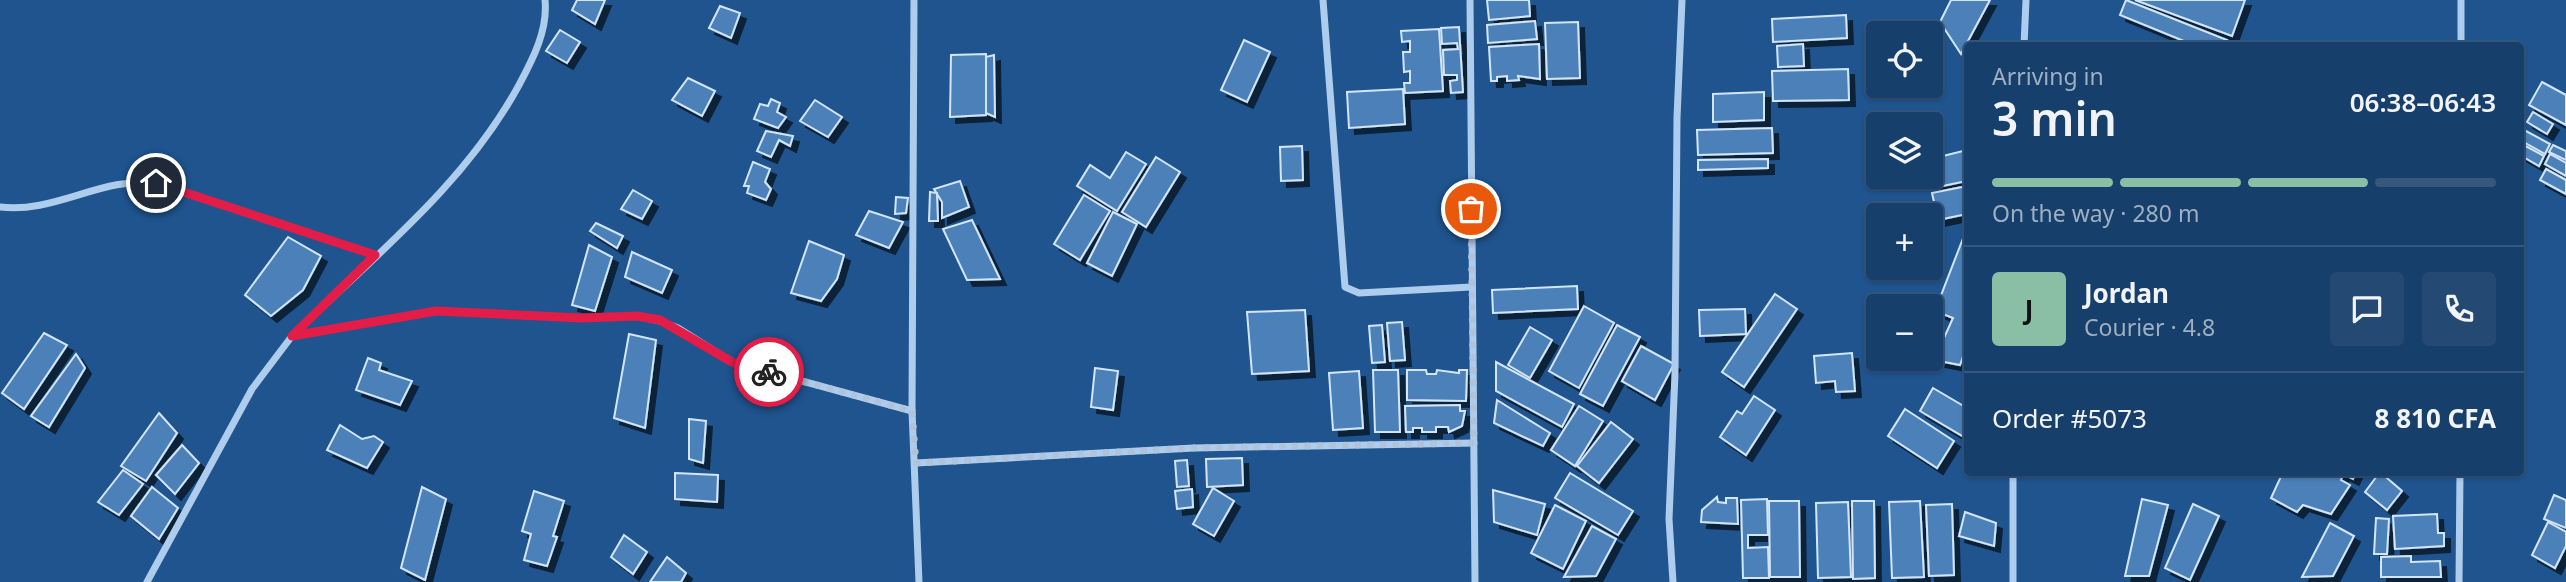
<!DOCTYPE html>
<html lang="en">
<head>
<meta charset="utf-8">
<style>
  body { margin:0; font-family:"Noto Sans",sans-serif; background:#244a73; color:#f1f3f6; height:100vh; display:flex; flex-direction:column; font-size:26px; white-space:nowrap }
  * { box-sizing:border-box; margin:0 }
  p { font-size:23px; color:#9eafc1 }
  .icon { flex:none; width:38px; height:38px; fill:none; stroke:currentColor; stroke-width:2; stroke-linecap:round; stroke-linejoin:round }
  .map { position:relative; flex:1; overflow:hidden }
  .drawer { position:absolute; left:1964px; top:42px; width:560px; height:434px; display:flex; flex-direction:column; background:#173f6b; border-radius:7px; box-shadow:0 2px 5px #0004,0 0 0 2px #36587e }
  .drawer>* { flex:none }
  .buttons { position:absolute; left:1866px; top:21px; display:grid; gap:14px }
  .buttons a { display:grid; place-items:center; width:77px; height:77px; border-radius:7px; background:#173f6b; box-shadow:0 2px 5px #0004,0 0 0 2px #36587e; font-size:35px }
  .pin { position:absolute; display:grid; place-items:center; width:60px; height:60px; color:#fff; margin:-30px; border:4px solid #fff; border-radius:50%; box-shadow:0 2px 7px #0007 }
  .courier { position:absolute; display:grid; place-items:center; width:70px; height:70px; margin:-35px; border:5px solid #e11d48; border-radius:50%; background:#fff; color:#222; box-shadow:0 2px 9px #0007 }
  .summary em { font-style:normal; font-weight:600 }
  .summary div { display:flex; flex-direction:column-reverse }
  .summary { display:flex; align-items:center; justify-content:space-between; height:119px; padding:0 28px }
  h1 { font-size:46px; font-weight:600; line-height:52px }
  .bar { display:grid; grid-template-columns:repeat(4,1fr); gap:10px 7px; align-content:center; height:84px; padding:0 28px }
  .bar i { height:9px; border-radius:5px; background:#36587e }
  .bar .active { background:#8abfa5 }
  .bar p { grid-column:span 4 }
  .line { display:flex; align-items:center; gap:18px; padding:0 28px; border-top:2px solid #36587e }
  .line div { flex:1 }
  .round { display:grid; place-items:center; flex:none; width:74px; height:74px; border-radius:7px; background:#244a73 }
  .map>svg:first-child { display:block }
</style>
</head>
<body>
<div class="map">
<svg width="2566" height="582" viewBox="0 0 2566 582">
  <defs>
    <filter id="shadow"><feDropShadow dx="6" dy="6" stdDeviation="0" flood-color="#0009"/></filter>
  </defs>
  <rect width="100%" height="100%" fill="#1f548f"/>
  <g fill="#4b81b8" stroke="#d3e6f9" stroke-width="2" filter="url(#shadow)">
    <polygon points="577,0 605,0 595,24 572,10"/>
    <polygon points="1487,0 1529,0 1530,16 1489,20"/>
    <polygon points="1951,0 1990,0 1961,54 1940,22"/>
    <polygon points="2126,0 2227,40 2225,46 2196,46 2120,15"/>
    <polygon points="2135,0 2245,0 2232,36"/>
    <polygon points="720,6 740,13 731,38 709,28"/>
    <polygon points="1846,15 1847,38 1773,42 1772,19"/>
    <polygon points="1535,21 1537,39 1488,43 1487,25"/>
    <polygon points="1578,22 1580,78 1547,79 1545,23"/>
    <polygon points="1459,27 1463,92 1451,93 1450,81 1457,80 1457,75 1444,75 1443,50 1458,49 1457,43 1442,44 1441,28"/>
    <polygon points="1439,29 1443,91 1405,93 1404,83 1410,83 1410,71 1404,72 1403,52 1410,52 1410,41 1402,42 1401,31"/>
    <polygon points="560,30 580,42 567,63 546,51"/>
    <polygon points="1244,40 1270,52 1247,102 1221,90"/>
    <polygon points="1539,44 1540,79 1518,76 1519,80 1507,81 1507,76 1497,77 1497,81 1491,81 1489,47"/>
    <polygon points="1803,44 1804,66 1778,67 1777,46"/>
    <polygon points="986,54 986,115 950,117 951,55"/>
    <polygon points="994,55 995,117 986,113 986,57"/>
    <polygon points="1848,69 1849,100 1773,101 1772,71"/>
    <polygon points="688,78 715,91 702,116 672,100"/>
    <polygon points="2542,82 2566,95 2566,125 2529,105"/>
    <polygon points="1403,89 1405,124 1349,128 1347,92"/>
    <polygon points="1764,92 1764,120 1713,122 1713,94"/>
    <polygon points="771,99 780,103 777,112 786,117 778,128 754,119 760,104 768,106"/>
    <polygon points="815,100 842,117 828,137 800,121"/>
    <polygon points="2533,112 2553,124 2547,134 2527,122"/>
    <polygon points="1772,128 1773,153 1698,155 1697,130"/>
    <polygon points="2524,130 2550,144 2545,154 2520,140"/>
    <polygon points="766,131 793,136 790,146 779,140 771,157 757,151"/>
    <polygon points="2520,143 2544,156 2539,166 2520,155"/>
    <polygon points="2553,145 2566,151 2566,160 2549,152"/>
    <polygon points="1302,146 1303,180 1281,181 1280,147"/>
    <polygon points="1967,150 1967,181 1933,188 1932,178 1914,178 1930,177 1930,155 1939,157"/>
    <polygon points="1126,152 1146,164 1117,211 1077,186 1090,165 1110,178"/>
    <polygon points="2550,154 2566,163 2566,176 2545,164"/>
    <polygon points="1156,157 1180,172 1146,227 1122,212"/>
    <polygon points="1768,159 1768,168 1698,170 1698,160"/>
    <polygon points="753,162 770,169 765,182 771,189 766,200 747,193 749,186 744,186"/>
    <polygon points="2546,169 2566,180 2566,194 2540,180"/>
    <polygon points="960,181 969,207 942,218 942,202 934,189"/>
    <polygon points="1967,186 1967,214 1938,220 1932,193"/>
    <polygon points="633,190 652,201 642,219 621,209"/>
    <polygon points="930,192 937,193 938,221 929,221"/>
    <polygon points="1084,195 1110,211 1080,260 1054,244"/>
    <polygon points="896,197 908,198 906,213 895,214"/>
    <polygon points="869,211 903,222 889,248 856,235"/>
    <polygon points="1113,212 1137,224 1112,276 1087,263"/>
    <polygon points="972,220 1000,279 967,280 943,229"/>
    <polygon points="596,223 623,236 617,248 590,231"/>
    <polygon points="1967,228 1967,345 1960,365 1934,360 1953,318 1935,311"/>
    <polygon points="288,237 321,256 303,290 271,316 245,295"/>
    <polygon points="809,241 844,255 837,279 821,301 791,293"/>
    <polygon points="589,245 612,257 595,311 572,305"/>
    <polygon points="632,252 672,270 662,293 625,277"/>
    <polygon points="1577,286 1578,309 1493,313 1492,290"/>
    <polygon points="1775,294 1797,309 1744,387 1722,372"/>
    <polygon points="1584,306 1614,323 1579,388 1549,371"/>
    <polygon points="1745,309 1746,334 1700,336 1699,310"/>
    <polygon points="1305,310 1309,371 1252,374 1247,312"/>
    <polygon points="1402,322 1405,360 1390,361 1387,323"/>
    <polygon points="1382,325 1385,362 1372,363 1369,326"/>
    <polygon points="1617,325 1640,337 1603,406 1580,394"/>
    <polygon points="1530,327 1552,340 1530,378 1508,365"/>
    <polygon points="44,333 67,345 24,409 2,393"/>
    <polygon points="629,334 656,340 645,428 614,418"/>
    <polygon points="1641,346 1674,364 1655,400 1622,381"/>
    <polygon points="1852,353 1855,391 1836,392 1835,381 1816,383 1814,356"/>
    <polygon points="76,354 85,368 49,427 31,416"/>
    <polygon points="368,358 381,363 379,370 412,381 400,405 356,390"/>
    <polygon points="1496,362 1574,404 1562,427 1496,391"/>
    <polygon points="1095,368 1118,371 1113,410 1091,407"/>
    <polygon points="1373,370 1398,370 1400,432 1375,432"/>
    <polygon points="1407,370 1426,370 1427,374 1436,374 1437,370 1459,373 1459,370 1467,370 1466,401 1407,400"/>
    <polygon points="1359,371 1363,428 1333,430 1329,373"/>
    <polygon points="1933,388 1967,408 1964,437 1920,411"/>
    <polygon points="1754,396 1775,410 1746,455 1720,437 1737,411 1742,414"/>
    <polygon points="1497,400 1550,433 1543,446 1494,423"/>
    <polygon points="1460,405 1460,411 1465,411 1462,426 1449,432 1448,427 1436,427 1436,432 1422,432 1422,428 1413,428 1413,432 1406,432 1405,406"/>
    <polygon points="1579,406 1603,421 1575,466 1551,450"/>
    <polygon points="1905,409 1954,441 1937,468 1888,436"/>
    <polygon points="159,413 177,433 146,481 121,466"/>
    <polygon points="689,419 706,421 703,463 689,459"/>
    <polygon points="1611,422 1633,439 1599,483 1577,466"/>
    <polygon points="340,425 362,439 374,436 383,442 367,468 327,450"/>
    <polygon points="182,445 199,463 175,494 156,475"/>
    <polygon points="1242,458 1243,485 1207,487 1206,459"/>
    <polygon points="1187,460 1189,486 1177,487 1175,461"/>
    <polygon points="123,470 143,484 119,515 98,502"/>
    <polygon points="2283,472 2356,472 2353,479 2343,474 2341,480 2350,485 2331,514 2303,505 2297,512 2271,498"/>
    <polygon points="2380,472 2402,491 2387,510 2365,492"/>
    <polygon points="675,473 718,475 717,502 675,499"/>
    <polygon points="1570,473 1633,511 1618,535 1555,498"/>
    <polygon points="152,487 178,508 159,539 131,516"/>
    <polygon points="422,487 446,499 425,580 401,568"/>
    <polygon points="1213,488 1234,501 1214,536 1193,524"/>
    <polygon points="1192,489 1193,507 1177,509 1175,491"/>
    <polygon points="1493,490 1545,504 1537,535 1494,522"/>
    <polygon points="534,491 564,501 553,536 557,537 547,566 524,560 531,534 522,531"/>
    <polygon points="2554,495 2566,500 2566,528 2544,519"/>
    <polygon points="1717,497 1718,502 1726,503 1726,498 1737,498 1738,524 1701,522 1702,510"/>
    <polygon points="1767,499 1768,535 1748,535 1748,548 1768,547 1769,578 1743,578 1741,500"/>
    <polygon points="2142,499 2168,505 2149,576 2125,576"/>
    <polygon points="1769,501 1799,501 1800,577 1770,577"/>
    <polygon points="1852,501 1874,501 1875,578 1853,579"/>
    <polygon points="1920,501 1924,577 1892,578 1889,502"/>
    <polygon points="1848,502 1851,577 1818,578 1816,503"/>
    <polygon points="1952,504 1954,575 1929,576 1926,505"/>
    <polygon points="2193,504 2219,516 2190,580 2165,568"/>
    <polygon points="1555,505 1586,521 1563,569 1531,553"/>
    <polygon points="1965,512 1996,523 1994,546 1959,536"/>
    <polygon points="2437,514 2438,533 2444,533 2444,546 2395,549 2393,516"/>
    <polygon points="2376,518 2389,519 2387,554 2374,554"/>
    <polygon points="2548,522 2566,532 2566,546 2555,568 2532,555"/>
    <polygon points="2330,523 2354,536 2333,576 2302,577"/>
    <polygon points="1592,526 1616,539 1596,576 1564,577"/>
    <polygon points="624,535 647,552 633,574 611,557"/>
    <polygon points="2411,556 2411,562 2440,561 2441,577 2381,577 2381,557"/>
    <polygon points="667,557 686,573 681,582 650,582"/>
  </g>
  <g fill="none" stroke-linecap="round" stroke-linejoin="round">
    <g stroke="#aecded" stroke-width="7">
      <polyline points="914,0 912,411 919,582"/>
      <polyline points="1323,0 1345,287 1359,293 1471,287"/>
      <polyline points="1470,0 1475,582"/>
      <polyline points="2461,0 2461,46"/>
      <polyline points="2024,46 2026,0"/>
      <path d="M0 207C54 214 102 176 157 183L375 255"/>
      <polyline points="293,336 437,311 581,318 637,316 660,321 678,328 732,362 912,411"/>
      <polyline points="916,463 1194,448 1474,443"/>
      <polyline points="2013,472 2013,582"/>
      <path d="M147 582 252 389 292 336C373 257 464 186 519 85 533 59 548 30 545 0"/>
      <polyline points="1673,582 1669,519 1675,373 1677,118 1682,0"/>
      <polyline points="2459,582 2460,472"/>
    </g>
  </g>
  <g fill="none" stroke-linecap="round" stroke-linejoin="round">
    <polyline stroke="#b1c3d8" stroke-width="7" stroke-dasharray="0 12.6" points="769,372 912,411 916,463 1194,448 1474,443 1471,209"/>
    <polyline stroke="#e11d48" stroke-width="9" points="156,183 375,255 292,336 436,311 581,318 637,316 660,320 732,362 769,372"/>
  </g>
</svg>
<div class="buttons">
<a><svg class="icon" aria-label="locate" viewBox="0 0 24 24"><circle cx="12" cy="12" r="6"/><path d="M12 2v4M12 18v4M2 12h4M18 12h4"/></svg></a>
<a><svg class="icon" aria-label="layers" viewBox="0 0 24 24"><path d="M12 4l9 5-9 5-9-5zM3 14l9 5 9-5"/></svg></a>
<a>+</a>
<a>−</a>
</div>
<div class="pin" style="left:1471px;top:209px;background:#ea580c"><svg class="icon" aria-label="bag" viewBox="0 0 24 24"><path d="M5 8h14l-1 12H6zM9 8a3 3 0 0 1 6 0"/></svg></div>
<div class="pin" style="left:156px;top:183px;background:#1f2937"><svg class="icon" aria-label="home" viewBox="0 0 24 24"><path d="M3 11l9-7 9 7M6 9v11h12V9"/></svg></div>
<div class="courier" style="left:769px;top:372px"><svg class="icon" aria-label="bike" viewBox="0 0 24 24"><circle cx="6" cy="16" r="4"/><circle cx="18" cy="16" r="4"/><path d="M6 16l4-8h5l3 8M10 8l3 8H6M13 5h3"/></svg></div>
<section class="drawer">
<div class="summary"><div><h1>3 min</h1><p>Arriving in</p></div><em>06:38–06:43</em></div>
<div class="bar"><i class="active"></i><i class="active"></i><i class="active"></i><i></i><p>On the way · 280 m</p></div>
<div class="line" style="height:126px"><b class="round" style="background:#8abfa5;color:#111">J</b><div><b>Jordan</b><p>Courier · 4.8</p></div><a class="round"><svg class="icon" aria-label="chat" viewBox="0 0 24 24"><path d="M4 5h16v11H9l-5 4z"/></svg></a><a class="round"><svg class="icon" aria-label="phone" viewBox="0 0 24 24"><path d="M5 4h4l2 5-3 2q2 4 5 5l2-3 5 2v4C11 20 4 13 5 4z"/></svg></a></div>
<div class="line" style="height:91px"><div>Order #5073</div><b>8 810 CFA</b></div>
</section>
</div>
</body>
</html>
